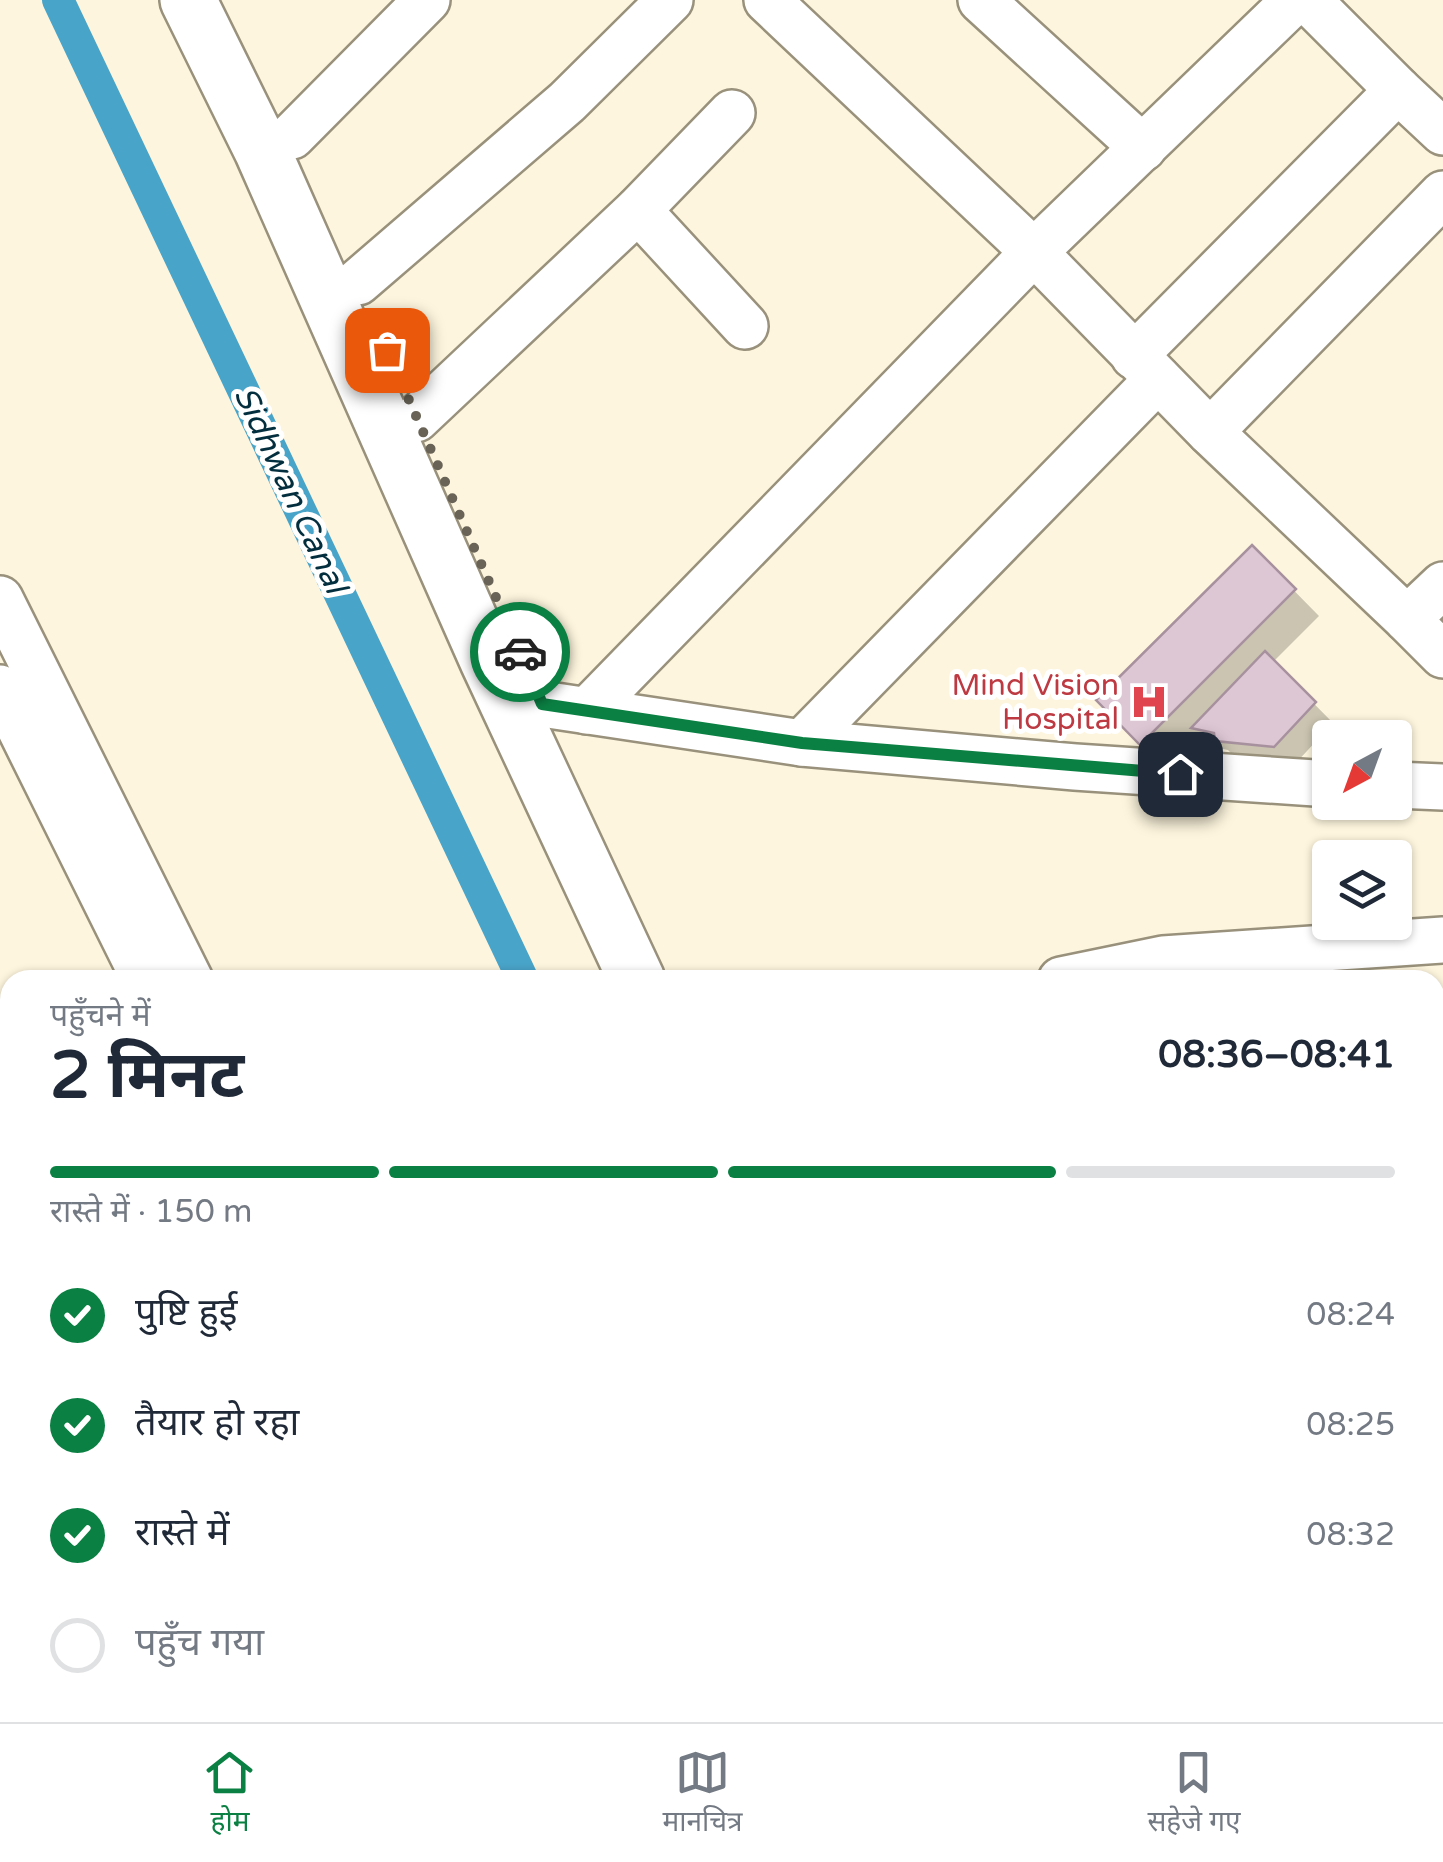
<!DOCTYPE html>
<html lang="hi">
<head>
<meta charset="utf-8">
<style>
  body { margin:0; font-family:"Varela Round","Noto Sans Devanagari",sans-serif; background:#f6f6f7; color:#1f2937; height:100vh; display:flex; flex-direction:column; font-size:38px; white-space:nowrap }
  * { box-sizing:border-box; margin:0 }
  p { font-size:32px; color:#747a83 }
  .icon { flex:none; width:55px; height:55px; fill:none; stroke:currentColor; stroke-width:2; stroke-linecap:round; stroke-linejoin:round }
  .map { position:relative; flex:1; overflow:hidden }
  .side { position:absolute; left:0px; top:970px; width:1445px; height:752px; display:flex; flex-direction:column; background:#fff; border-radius:30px 30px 0 0; box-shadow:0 2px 8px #0004 }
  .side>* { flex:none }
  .needle { width:65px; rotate:221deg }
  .tools { position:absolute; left:1312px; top:720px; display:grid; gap:20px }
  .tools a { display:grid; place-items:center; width:100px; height:100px; border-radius:10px; background:#fff; box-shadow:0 2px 8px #0004; font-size:50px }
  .pin { position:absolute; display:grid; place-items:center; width:85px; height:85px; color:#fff; margin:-42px; border-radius:20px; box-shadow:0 5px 15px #0006 }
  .courier { position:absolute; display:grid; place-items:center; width:100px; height:100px; margin:-50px; border:8px solid #0b8043; border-radius:50%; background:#fff; color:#222; box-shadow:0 2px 12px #0007 }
  .head em { font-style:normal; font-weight:700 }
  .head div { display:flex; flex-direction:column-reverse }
  .head { display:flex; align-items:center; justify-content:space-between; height:170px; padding:0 50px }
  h1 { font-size:65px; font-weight:700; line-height:75px }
  .bar { display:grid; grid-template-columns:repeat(4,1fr); gap:15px 10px; align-content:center; height:120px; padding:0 50px }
  .bar i { height:12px; border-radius:8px; background:#e0e1e3 }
  .bar .selected { background:#0b8043 }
  .bar p { grid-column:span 4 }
  ol { padding:0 50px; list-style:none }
  li { display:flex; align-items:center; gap:30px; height:110px }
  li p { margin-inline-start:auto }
  li .icon { padding:10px; border-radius:50%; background:#0b8043; color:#fff; stroke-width:4 }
  li:last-child { color:#747a83 }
  li i { width:55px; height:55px; border:5px solid #e0e1e3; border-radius:50% }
  .tab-bar { display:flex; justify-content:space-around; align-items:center; height:140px; border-top:2px solid #e0e1e3; background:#fff; font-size:28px; color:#747a83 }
  .tab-bar a { display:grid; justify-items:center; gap:5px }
  .tab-bar .selected { color:#0b8043 }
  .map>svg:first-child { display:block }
</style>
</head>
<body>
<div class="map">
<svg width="1443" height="1722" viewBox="0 0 1443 1722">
  <rect width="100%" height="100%" fill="#fdf5dd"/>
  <g fill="#0003">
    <polygon points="1252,548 1319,616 1273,662 1333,723 1294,765 1237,759 1228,750 1213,747 1201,734 1167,768 1100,700"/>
    <polygon points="1214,1712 1304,1712 1293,1722 1222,1722"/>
    <polygon points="1385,1712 1416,1712 1405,1722 1395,1722"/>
  </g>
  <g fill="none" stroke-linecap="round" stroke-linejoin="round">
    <g stroke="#49a4c9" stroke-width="32">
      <polyline points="58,0 523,980"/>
      <polyline points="870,1712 874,1722"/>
    </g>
  </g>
  <g fill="#dec7d5" stroke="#a8919f" stroke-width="2.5">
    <polygon points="1252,545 1296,589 1140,745 1096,700"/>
    <polygon points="1265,651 1316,702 1274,747 1215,741 1214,733 1191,728"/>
    <polygon points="1443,1406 1443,1459 1435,1451 1435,1415"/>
    <polygon points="1210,1712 1250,1712 1240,1722 1218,1722"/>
    <polygon points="1312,1712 1360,1712 1370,1722 1304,1722"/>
  </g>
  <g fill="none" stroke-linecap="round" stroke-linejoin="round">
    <g stroke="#99917b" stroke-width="50">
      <g id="minor">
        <polyline points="767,0 1034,252 1210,432 1407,619"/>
        <polyline points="981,0 1143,148"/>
        <polyline points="1398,90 1443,132"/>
        <polyline points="292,136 427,0"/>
        <polyline points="638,210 745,326"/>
        <polyline points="358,282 567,102 670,0"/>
        <polyline points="1134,356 1398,90 1308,0"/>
        <polyline points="416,419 638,210 732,113"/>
        <polyline points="1210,432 1443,194"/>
        <polyline points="1443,585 1407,619 1443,655"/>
        <polyline points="0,599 190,980"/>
        <polyline points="0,688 145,980"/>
        <polyline points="542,704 802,743 1075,767 1330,784"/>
        <polyline points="587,711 1034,252 1295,0"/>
        <polyline points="802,743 1158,379"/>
        <polyline points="1395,785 1443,787"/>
        <polyline points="1061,980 1163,959 1443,940"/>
        <polyline points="1435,1025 1443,1016"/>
        <polyline points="0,1140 5,1152"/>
        <polyline points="1435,1369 1443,1361"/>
        <polyline points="500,1712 505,1722"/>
        <polyline points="550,1712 554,1722"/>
        <polyline points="1089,1722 1098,1712"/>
        <polyline points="1441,1722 1443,1720"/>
      </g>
    </g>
    <g stroke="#99917b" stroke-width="60">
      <g id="highway">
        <polyline points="188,0 262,150 488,661 637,980"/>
        <polyline points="1016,1712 1020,1722"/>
      </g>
    </g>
    <use href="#minor" stroke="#fff" stroke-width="45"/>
    <use href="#highway" stroke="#fff" stroke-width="55"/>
  </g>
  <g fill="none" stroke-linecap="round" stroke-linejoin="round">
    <polyline stroke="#686356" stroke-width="10" stroke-dasharray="0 18" points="387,350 520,652"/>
    <polyline stroke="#0b8043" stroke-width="12" points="520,652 542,704 802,743 1180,774"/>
  </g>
  <defs>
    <g id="hospital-bare" transform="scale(3)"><path d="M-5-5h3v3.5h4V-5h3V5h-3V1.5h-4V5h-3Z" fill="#e0444e" stroke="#fff" stroke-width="2.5" paint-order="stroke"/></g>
  </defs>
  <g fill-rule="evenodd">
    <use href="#hospital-bare" x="1149" y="702"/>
  </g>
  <g text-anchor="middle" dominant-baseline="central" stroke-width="10" stroke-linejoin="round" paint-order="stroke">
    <g font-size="30" fill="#be3a42" stroke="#fff" text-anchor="end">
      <text x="1119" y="685">Mind Vision<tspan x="1119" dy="34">Hospital</tspan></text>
    </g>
    <g font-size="32" font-style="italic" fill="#032e3e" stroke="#fff">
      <text transform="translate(290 490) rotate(65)">Sidhwan Canal</text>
    </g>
  </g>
</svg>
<div class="tools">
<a><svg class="needle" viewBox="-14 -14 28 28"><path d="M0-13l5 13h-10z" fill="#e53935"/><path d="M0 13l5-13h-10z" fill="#747a83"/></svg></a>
<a><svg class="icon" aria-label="layers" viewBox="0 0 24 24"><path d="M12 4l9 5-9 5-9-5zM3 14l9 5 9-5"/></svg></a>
</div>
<div class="pin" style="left:387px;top:350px;background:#ea580c"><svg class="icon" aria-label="bag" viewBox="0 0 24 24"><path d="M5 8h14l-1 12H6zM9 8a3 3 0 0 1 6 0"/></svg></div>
<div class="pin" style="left:1180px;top:774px;background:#1f2937"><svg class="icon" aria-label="home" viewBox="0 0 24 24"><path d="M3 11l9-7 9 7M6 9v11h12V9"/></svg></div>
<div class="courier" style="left:520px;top:652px"><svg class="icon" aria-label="car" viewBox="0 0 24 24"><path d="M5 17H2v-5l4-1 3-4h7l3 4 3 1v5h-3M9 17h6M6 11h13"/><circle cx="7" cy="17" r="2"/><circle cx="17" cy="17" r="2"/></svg></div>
<section class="side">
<div class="head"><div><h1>2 मिनट</h1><p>पहुँचने में</p></div><em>08:36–08:41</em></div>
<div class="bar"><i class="selected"></i><i class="selected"></i><i class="selected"></i><i></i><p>रास्ते में · 150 m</p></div>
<ol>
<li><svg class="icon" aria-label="check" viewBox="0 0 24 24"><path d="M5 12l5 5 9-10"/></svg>पुष्टि हुई<p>08:24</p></li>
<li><svg class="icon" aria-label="check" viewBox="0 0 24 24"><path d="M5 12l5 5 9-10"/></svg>तैयार हो रहा<p>08:25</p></li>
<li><svg class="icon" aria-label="check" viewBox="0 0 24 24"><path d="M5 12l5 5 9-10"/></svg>रास्ते में<p>08:32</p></li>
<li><i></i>पहुँच गया</li>
</ol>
</section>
</div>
<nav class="tab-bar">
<a class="selected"><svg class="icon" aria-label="home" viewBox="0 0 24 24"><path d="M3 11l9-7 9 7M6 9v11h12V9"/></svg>होम</a>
<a><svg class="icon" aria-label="map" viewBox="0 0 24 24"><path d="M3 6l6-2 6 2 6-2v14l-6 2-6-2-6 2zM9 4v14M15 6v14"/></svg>मानचित्र</a>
<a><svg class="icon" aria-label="saved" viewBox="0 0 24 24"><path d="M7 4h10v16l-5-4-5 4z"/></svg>सहेजे गए</a>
</nav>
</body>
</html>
